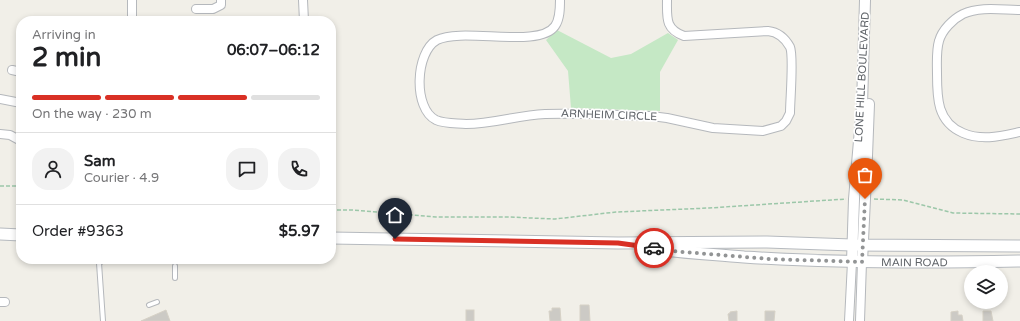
<!DOCTYPE html>
<html lang="en">
<head>
<meta charset="utf-8">
<style>
  body { margin:0; font-family:"Varela Round",sans-serif; background:#f2f2f2; color:#202124; height:100vh; display:flex; flex-direction:column; font-size:15px; white-space:nowrap }
  * { box-sizing:border-box; margin:0 }
  p { font-size:13px; color:#757577 }
  .icon { flex:none; width:22px; height:22px; fill:none; stroke:currentColor; stroke-width:2; stroke-linecap:round; stroke-linejoin:round }
  .map { position:relative; flex:1; overflow:hidden }
  .panel { position:absolute; left:16px; top:16px; width:320px; height:248px; display:flex; flex-direction:column; background:#fff; border-radius:16px; box-shadow:0 2px 6px #0003 }
  .panel>* { flex:none }
  .buttons { position:absolute; left:964px; top:265px; display:grid; gap:8px }
  .buttons a { display:grid; place-items:center; width:44px; height:44px; border-radius:50%; background:#fff; box-shadow:0 2px 6px #0003; font-size:20px }
  .pin { position:absolute; display:grid; place-items:center; width:34px; height:34px; color:#fff; margin:-41px -17px; border-radius:50% 50% 50% 0; rotate:-45deg; box-shadow:0 0 4px #0007 }
  .pin .icon { rotate:45deg }
  .courier { position:absolute; display:grid; place-items:center; width:40px; height:40px; margin:-20px; border:3px solid #d93025; border-radius:50%; background:#fff; color:#222; box-shadow:0 1px 5px #0007 }
  .summary em { font-style:normal; font-weight:700 }
  .summary div { display:flex; flex-direction:column-reverse }
  .summary { display:flex; align-items:center; justify-content:space-between; height:68px; padding:0 16px }
  h1 { font-size:26px; font-weight:700; line-height:30px }
  .bar { display:grid; grid-template-columns:repeat(4,1fr); gap:6px 4px; align-content:center; height:48px; padding:0 16px }
  .bar i { height:5px; border-radius:3px; background:#e0e0e0 }
  .bar .current { background:#d93025 }
  .bar p { grid-column:span 4 }
  .line { display:flex; align-items:center; gap:10px; padding:0 16px; border-top:1px solid #e0e0e0 }
  .line div { flex:1 }
  .round { display:grid; place-items:center; flex:none; width:42px; height:42px; border-radius:16px; background:#f2f2f2 }
  .map>svg:first-child { display:block }
</style>
</head>
<body>
<div class="map">
<svg width="1020" height="321" viewBox="0 0 1020 321">
  <rect width="100%" height="100%" fill="#f1efe8"/>
  <polygon fill="#c5e8c5" points="557,30 611,58 631,54 668,33 678,40 660,72 660,111 571,108 568,71 546,40"/>
  <g fill="#cccac5" stroke="#d6d1c6">
    <polygon points="580,305 589,305 590,321 580,321"/>
    <polygon points="552,308 560,308 561,321 550,321 549,311 552,311"/>
    <polygon points="166,310 170,321 141,321"/>
    <rect x="466" y="310" width="8" height="11"/>
    <polygon points="737,311 737,321 729,321 728,314 730,313 730,312"/>
    <polygon points="765,311 775,311 774,321 765,321"/>
    <polygon points="958,311 958,315 962,315 963,321 951,321 951,312"/>
    <polygon points="983,311 991,311 993,321 983,321"/>
  </g>
  <g fill="none" stroke-linecap="round" stroke-linejoin="round">
    <g stroke="#b5b8bc" stroke-width="6">
      <g id="service">
        <polyline points="101,262 99,263 103,321"/>
        <polyline points="175,266 175,278"/>
        <polyline points="149,305 157,302"/>
      </g>
    </g>
    <g stroke="#b5b8bc" stroke-width="10">
      <g id="minor">
        <polyline points="132,0 132,21"/>
        <polyline points="303,0 304,21"/>
        <path d="M560 0C560 8 560 19 555 26 539 49 463 27 437 40 415 52 413 109 436 120 445 124 457 123 466 124 493 124 518 115 545 114 580 113 616 115 651 116L667 118 713 128 763 131 781 126 786 121 790 113C790 100 794 56 790 47 785 38 777 32 768 31L684 36C665 29 667 18 667 0"/>
        <polyline points="196,9 213,9 221,5 221,0"/>
        <path d="M1020 10C1002 10 980 6 963 14 953 19 942 30 939 41 936 51 937 64 937 74 937 98 937 122 963 133 982 141 1001 136 1020 132"/>
        <polyline points="12,70 21,72"/>
        <polyline points="0,99 21,103"/>
        <polyline points="0,134 10,135 21,141"/>
        <polyline points="0,302 5,302"/>
        <polyline points="849,321 852,262"/>
        <polyline points="860,321 862,262"/>
      </g>
    </g>
    <g stroke="#b5b8bc" stroke-width="12">
      <g id="tertiary">
        <polyline points="852,262 854,199 862,106 865,0"/>
        <polyline points="862,262 867,156 869,104"/>
      </g>
    </g>
    <g stroke="#b6babf" stroke-width="13">
      <g id="secondary">
        <polyline points="0,234 21,235"/>
        <polyline points="331,238 618,243 767,242 852,245 1020,246"/>
        <path id="s1" d="M650 248C681 253 712 254 744 257 836 263 928 263 1020 261"/>
      </g>
    </g>
    <g stroke="#9cc7a9" stroke-width="1.5" stroke-dasharray="4 2" stroke-linecap="butt">
      <polyline points="0,186 21,186"/>
      <polyline points="874,199 903,200 953,213 1020,214"/>
      <polyline points="331,210 352,210 436,217 508,217 555,219 616,212 709,208 846,199"/>
    </g>
    <use href="#service" stroke="#fff" stroke-width="4"/>
    <use href="#minor" stroke="#fff" stroke-width="8"/>
    <use href="#tertiary" stroke="#fff" stroke-width="10"/>
    <use href="#secondary" stroke="#fff" stroke-width="11"/>
  </g>
  <g fill="none" stroke-linecap="round" stroke-linejoin="round">
    <polyline stroke="#929495" stroke-width="4" stroke-dasharray="0 7.2" points="654,248 671,251 770,259 862,262 865,199"/>
    <polyline stroke="#d93025" stroke-width="5" points="395,239 618,243 654,248"/>
  </g>
  <g text-anchor="middle" dominant-baseline="central" stroke-width="3.5" stroke-linejoin="round" paint-order="stroke">
    <g font-size="11" fill="#5f6368" stroke="#fff">
      <text transform="translate(862 77) rotate(-87)">LONE HILL BOULEVARD</text>
      <text transform="translate(609 115) rotate(2)">ARNHEIM CIRCLE</text>
      <text stroke="none"><textPath href="#s1" startOffset="265">MAIN ROAD</textPath></text>
    </g>
  </g>
</svg>
<div class="buttons">
<a><svg class="icon" aria-label="layers" viewBox="0 0 24 24"><path d="M12 4l9 5-9 5-9-5zM3 14l9 5 9-5"/></svg></a>
</div>
<div class="pin" style="left:865px;top:199px;background:#ea580c"><svg class="icon" aria-label="bag" viewBox="0 0 24 24"><path d="M5 8h14l-1 12H6zM9 8a3 3 0 0 1 6 0"/></svg></div>
<div class="pin" style="left:395px;top:239px;background:#1f2937"><svg class="icon" aria-label="home" viewBox="0 0 24 24"><path d="M3 11l9-7 9 7M6 9v11h12V9"/></svg></div>
<div class="courier" style="left:654px;top:248px"><svg class="icon" aria-label="car" viewBox="0 0 24 24"><path d="M5 17H2v-5l4-1 3-4h7l3 4 3 1v5h-3M9 17h6M6 11h13"/><circle cx="7" cy="17" r="2"/><circle cx="17" cy="17" r="2"/></svg></div>
<section class="panel">
<div class="summary"><div><h1>2 min</h1><p>Arriving in</p></div><em>06:07–06:12</em></div>
<div class="bar"><i class="current"></i><i class="current"></i><i class="current"></i><i></i><p>On the way · 230 m</p></div>
<div class="line" style="height:72px"><a class="round"><svg class="icon" aria-label="person" viewBox="0 0 24 24"><circle cx="12" cy="8" r="4"/><path d="M4 21q1-7 8-7t8 7"/></svg></a><div><b>Sam</b><p>Courier · 4.9</p></div><a class="round"><svg class="icon" aria-label="chat" viewBox="0 0 24 24"><path d="M4 5h16v11H9l-5 4z"/></svg></a><a class="round"><svg class="icon" aria-label="phone" viewBox="0 0 24 24"><path d="M5 4h4l2 5-3 2q2 4 5 5l2-3 5 2v4C11 20 4 13 5 4z"/></svg></a></div>
<div class="line" style="height:52px"><div>Order #9363</div><b>$5.97</b></div>
</section>
</div>
</body>
</html>
